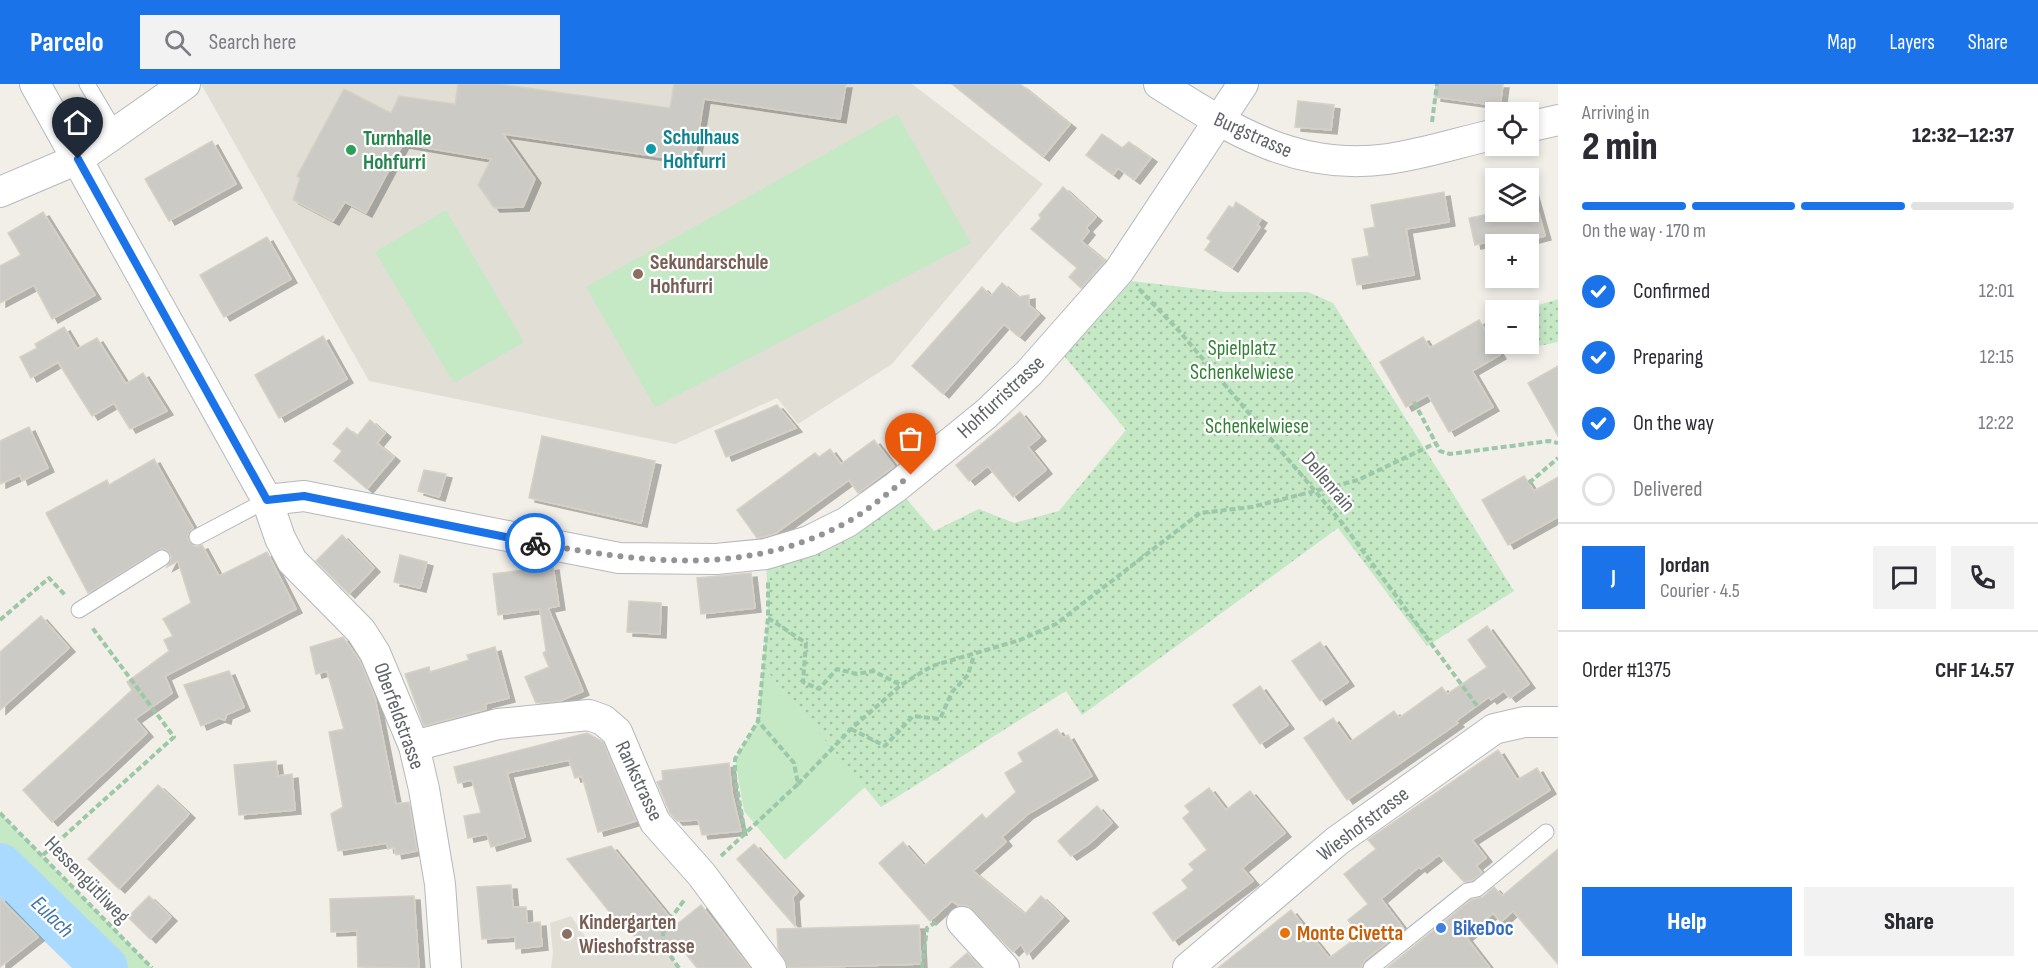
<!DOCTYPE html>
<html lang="en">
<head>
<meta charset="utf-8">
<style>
  body { margin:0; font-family:"Sofia Sans Condensed",sans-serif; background:#f2f2f3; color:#2b2b33; height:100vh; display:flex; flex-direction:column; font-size:22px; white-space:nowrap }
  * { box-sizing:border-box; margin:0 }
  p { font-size:20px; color:#7c7c81 }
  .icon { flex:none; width:33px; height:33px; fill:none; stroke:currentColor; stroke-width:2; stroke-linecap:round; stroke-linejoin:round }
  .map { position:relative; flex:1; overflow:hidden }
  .sheet { display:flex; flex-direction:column; background:#fff; width:480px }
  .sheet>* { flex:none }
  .fabs { position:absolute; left:1485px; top:18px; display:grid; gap:12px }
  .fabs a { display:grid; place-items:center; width:54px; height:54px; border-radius:0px; background:#fff; box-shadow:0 3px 9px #0003; font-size:30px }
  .pin { position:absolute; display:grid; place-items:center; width:51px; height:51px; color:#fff; margin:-62px -26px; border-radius:50% 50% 50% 0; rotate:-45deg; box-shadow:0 0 6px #0007 }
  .pin .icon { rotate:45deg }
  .courier { position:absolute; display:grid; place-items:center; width:60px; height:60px; margin:-30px; border:4px solid #1a73e8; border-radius:50%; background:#fff; color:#222; box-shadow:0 2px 8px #0007 }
  .overview em { font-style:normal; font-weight:800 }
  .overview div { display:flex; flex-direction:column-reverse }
  .overview { display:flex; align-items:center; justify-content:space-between; height:102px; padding:0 24px }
  h1 { font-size:39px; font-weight:800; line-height:45px }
  .bar { display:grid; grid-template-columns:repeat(4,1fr); gap:9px 6px; align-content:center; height:72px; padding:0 24px }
  .bar i { height:8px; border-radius:4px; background:#e1e1e2 }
  .bar .current { background:#1a73e8 }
  .bar p { grid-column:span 4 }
  .line { display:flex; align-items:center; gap:15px; padding:0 24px; border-top:2px solid #e1e1e2 }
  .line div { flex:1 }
  .round { display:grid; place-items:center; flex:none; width:63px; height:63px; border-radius:0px; background:#f2f2f3 }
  ol { padding:0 24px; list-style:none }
  li { display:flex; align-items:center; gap:18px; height:66px }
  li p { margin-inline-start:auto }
  li .icon { padding:6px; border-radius:50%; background:#1a73e8; color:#fff; stroke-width:4 }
  li:last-child { color:#7c7c81 }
  li i { width:33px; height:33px; border:3px solid #e1e1e2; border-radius:50% }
  .action { display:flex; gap:12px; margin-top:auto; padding:12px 24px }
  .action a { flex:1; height:69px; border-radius:0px; background:#1a73e8; color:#fff; font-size:24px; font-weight:800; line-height:69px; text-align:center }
  .action a+a { background:#f2f2f3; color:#2b2b33 }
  header { display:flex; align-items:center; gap:36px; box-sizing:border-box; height:84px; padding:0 30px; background:#1a73e8; color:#fff }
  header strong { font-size:28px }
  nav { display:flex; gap:33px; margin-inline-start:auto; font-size:21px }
  .search { width:420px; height:54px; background:#f2f2f3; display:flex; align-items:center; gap:15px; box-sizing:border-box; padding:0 21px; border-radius:0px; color:#7c7c81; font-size:22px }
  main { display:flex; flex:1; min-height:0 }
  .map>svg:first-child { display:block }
</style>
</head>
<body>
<header>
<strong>Parcelo</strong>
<div class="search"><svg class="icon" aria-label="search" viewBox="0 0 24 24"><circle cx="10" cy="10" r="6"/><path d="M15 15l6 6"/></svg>Search here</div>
<nav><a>Map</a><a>Layers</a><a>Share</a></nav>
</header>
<main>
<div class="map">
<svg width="1558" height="884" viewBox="0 0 1558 884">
  <defs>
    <pattern id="park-dots" width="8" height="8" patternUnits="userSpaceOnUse" patternTransform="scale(1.5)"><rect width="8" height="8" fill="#c5e8c5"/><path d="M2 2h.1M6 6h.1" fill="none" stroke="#a3c0a4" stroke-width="1.8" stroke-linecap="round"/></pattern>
    <filter id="shadow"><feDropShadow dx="6" dy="4" stdDeviation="0" flood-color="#0004"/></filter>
  </defs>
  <rect width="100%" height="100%" fill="#f1efe8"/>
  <g fill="#e1ded6">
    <polygon points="201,0 912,0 1043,100 892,280 798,340 777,314 675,360 369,297"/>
    <polygon points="571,832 592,863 662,861 679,884 551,884 553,869 550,839"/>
  </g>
  <g fill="#c5e8c5">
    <polygon points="897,30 971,159 655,323 586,203"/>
    <polygon points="446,126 524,258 454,299 375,168"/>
    <polygon points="763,582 865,703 785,776 744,727 735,675 758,637"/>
    <polygon points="0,729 152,884 117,884 0,767"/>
  </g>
  <g fill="url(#park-dots)">
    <polygon points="1119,187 1131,197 1226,208 1308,208 1333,219 1514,507 1427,562 1338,444 1082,631 1066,607 881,723 763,582 768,533 766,470 896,403 934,447 979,425 1014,439 1059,427 1126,346 1055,261"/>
    <polygon points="1558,215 1558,258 1525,265 1521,260 1528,260 1528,226 1523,226"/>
  </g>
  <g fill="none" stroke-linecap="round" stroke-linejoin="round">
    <polyline stroke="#aadaff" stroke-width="46" points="0,782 105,884"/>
  </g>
  <g fill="#cccac5" stroke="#d6d1c6" stroke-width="1.5" filter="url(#shadow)">
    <polygon points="458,0 499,0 670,24 674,0 846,0 840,35 704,15 694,78 503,50 535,95 523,123 494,124 478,101 491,75 403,60 366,129 345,118 333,137 293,116 300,94 297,92 344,5 391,29 399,12 455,20"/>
    <polygon points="952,0 1020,0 1070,40 1043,73"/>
    <polygon points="1436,0 1503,0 1500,22 1435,13"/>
    <polygon points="1298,17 1334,21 1331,46 1295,43"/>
    <polygon points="1102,50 1122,64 1129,58 1151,74 1134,96 1118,84 1113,91 1086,71"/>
    <polygon points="212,57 236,100 169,137 145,95"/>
    <polygon points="1496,98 1496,128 1528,128 1528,107 1532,106 1545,152 1514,160 1507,160 1505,153 1475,161 1469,134 1494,129 1486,100"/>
    <polygon points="1063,103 1096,133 1086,144 1089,147 1081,157 1105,177 1081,204 1069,193 1077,184 1031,145 1041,134 1039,131"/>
    <polygon points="1444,108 1449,138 1406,145 1414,191 1357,201 1352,175 1369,172 1364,145 1375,143 1371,121"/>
    <polygon points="1236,118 1261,135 1257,141 1260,143 1232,184 1205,166 1211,157 1207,154 1229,122 1233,124"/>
    <polygon points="43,128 95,211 52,235 34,201 0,219 0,182 21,171 8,149"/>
    <polygon points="267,153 291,195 224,233 200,191"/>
    <polygon points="1002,199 1018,213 1029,211 1029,221 1039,230 1019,253 1004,240 943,310 912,282 982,203 991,212"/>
    <polygon points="1479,236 1500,271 1472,287 1493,323 1449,348 1428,311 1406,323 1380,278 1423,253 1430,264"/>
    <polygon points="64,243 77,265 97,254 126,300 143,289 167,327 130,345 114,319 92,332 58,278 31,294 20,273 37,264 35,260"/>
    <polygon points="323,252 347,295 279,334 255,291"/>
    <polygon points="1558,282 1558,352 1528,299"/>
    <polygon points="777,321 796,344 726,373 715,347"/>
    <polygon points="1020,328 1040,353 1028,363 1046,386 1013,413 988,382 969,397 956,381"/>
    <polygon points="370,336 385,349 377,359 394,373 367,405 334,377 342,367 333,360 347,344 357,352"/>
    <polygon points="29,343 48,384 22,397 20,391 0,400 0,357"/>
    <polygon points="542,352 655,377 641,439 529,414"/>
    <polygon points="874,356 894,382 858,409 849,396 776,449 763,453 757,454 737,426 815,369 819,373 830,365 841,380"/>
    <polygon points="154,375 193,444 187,452 189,458 196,463 202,461 219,492 267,468 296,525 165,592 172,609 135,635 147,649 52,738 23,706 132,606 127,598 169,567 164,556 173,552 163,535 191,519 178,477 167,483 172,473 167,466 162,464 88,509 46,429 107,396 109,401"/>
    <polygon points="424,386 446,390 439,413 418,407"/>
    <polygon points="1524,392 1534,407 1558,393 1558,433 1508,461 1482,416"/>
    <polygon points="342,451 374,484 349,510 316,477"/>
    <polygon points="400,471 427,478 420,504 394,498"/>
    <polygon points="553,482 559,522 548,524 583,607 560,617 536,619 525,593 549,583 543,569 546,567 540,525 498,531 493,490"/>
    <polygon points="751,489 755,524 701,530 697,494"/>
    <polygon points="629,517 661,519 660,550 627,548"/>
    <polygon points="41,532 69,564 0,626 0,568"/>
    <polygon points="1487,542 1529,600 1510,614 1504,607 1491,616 1489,613 1456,637 1458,639 1347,716 1304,654 1333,634 1350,658 1394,627 1399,634 1442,603 1447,610 1487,583 1468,556"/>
    <polygon points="343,553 360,577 375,614 396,720 409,718 417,767 396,771 394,763 388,765 387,759 338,767 331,730 343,723 329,648 344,645 327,587 316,590 310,563"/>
    <polygon points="1320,558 1348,598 1320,617 1292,577"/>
    <polygon points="495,563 509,614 485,620 486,625 424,642 405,590 429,583 430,588 469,576 467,571"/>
    <polygon points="229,587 244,623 226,631 225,636 219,634 201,642 184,601"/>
    <polygon points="1260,602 1288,641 1260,660 1233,621"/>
    <polygon points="1057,645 1063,654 1068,651 1092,692 1028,730 1002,753 1006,758 973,787 1025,830 1041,812 1063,833 1027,871 1021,860 1013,868 968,822 958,821 952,817 930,837 879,779 903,758 924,782 982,730 986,735 1016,708 1005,689 1023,678 1018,669"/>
    <polygon points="587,649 603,658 636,737 598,748 582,692 575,694 569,676 507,689 525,753 491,763 487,750 468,754 464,732 481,729 472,696 458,699 454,683"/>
    <polygon points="1498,666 1517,696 1537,684 1550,706 1472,756 1486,774 1476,782 1482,789 1473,796 1464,798 1439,771 1421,785 1419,783 1381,815 1404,845 1365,876 1361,884 1218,884 1291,826 1329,874 1360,851 1348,836 1368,820 1344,790 1376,765 1368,756"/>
    <polygon points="276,677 278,692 292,690 295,726 239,731 234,681"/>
    <polygon points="729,679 732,709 741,747 702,751 698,736 677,737 670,729 657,698 663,696 662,687"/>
    <polygon points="158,701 189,730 119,805 88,775"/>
    <polygon points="1209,704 1226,726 1250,707 1285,749 1242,784 1253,797 1173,857 1153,829 1188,804 1182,796 1194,786 1189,780 1207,766 1183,734 1190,728 1185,722"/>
    <polygon points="1097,722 1112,739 1089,760 1071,772 1058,757"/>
    <polygon points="754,760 798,808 793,813 795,842 737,775"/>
    <polygon points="611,762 676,841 701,821 750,884 697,884 679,861 641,861 628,843 624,846 567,775"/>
    <polygon points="1558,765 1558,880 1513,827 1501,838 1493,829 1466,853 1490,884 1387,884 1471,816 1483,813 1494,803 1502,812"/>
    <polygon points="511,801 513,823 526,823 527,839 540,838 542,862 516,865 515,853 482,855 477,803"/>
    <polygon points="149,812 171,833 150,855 128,833"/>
    <polygon points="414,812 419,884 358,883 357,847 331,848 330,815"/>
    <polygon points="0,814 38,853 0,883"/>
    <polygon points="919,841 921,880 788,884 778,864 777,845"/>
    <polygon points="967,869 981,884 950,884"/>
  </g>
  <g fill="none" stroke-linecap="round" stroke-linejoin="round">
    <g stroke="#b5b8bc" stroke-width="17">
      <g id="service">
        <polyline points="87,0 116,49"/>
        <polyline points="197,453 267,416"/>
        <polyline points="79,526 162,474"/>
        <polyline points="1371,884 1467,807 1477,805 1546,748"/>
      </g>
    </g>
    <g stroke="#b5b8bc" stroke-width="32">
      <g id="minor">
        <polyline points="35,0 267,416 280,454 292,477 361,547 375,569 414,662 424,705 440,800 446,884"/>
        <path d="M1159 0C1232 46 1298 88 1388 75 1424 70 1460 58 1496 50"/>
        <polyline points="1528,43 1558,36"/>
        <polyline points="0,108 78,75 185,0"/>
        <polyline points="267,416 304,412 619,474 716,475 766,470 809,457 847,438 896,403 986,330 1029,289 1119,187 1243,0"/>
        <polyline points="414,662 498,640 589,631 603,636 617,648 655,738 702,791 771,884"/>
        <polyline points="962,838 1004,884"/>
        <polyline points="1188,884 1337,757 1494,645 1524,638 1558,638"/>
      </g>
    </g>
    <g stroke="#9cc7a9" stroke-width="4" stroke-dasharray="6 3" stroke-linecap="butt">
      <polyline points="1432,38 1437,0"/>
      <polyline points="1139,205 1180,248 1343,440 1478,623"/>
      <polyline points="1414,318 1440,367 1450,370 1549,357 1558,359"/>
      <polyline points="1529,399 1558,374"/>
      <polyline points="768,534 806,559 803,598 819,605 837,585 857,590 873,587 901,601"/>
      <polyline points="0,536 49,494 65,511"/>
      <polyline points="851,645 885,662 913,632 940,635 952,608 968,591 974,571"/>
      <polyline points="798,700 851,645 901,601 932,582 1020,556 1056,540 1200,429 1252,423 1358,396 1436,359"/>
      <polyline points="0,729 152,884"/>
      <polyline points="745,749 735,693 735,675 758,637"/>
      <polyline points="43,771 174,653 91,542"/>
      <polyline points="721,772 798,700 794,679 758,637 768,533 768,498"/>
      <path d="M679 884C653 848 661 849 685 815"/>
      <polyline points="922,884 927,844 936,838"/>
    </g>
    <use href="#service" stroke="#fff" stroke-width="15"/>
    <use href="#minor" stroke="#fff" stroke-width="30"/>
  </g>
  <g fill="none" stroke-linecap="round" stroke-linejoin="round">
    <path stroke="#929495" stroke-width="6" stroke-dasharray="0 10.8" d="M535 459C643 478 742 493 844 440 868 427 890 407 911 391"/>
    <polyline stroke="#1a73e8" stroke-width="8" points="78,75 267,416 304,412 535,459"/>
  </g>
  <circle fill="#0f9aa8" stroke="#fff" stroke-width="2" cx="651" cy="65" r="6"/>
  <circle fill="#2e9e5b" stroke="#fff" stroke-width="2" cx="351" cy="66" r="6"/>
  <g fill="#8d6e63" stroke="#fff" stroke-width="2">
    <circle cx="638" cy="190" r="6"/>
    <circle cx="567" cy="850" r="6"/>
  </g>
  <circle fill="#3f7fe0" stroke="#fff" stroke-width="2" cx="1441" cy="844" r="6"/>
  <circle fill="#e8710a" stroke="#fff" stroke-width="2" cx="1285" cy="849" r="6"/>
  <g text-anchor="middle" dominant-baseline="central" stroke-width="4.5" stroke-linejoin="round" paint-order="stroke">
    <g font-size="21" fill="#5f6368" stroke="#fff">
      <text transform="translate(1253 51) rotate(24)">Burgstrasse</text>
      <text transform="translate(1001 313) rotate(-43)">Hohfurristrasse</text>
      <text transform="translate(1328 398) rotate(50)">Dellenrain</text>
      <text transform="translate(399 632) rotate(70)">Oberfeldstrasse</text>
      <text transform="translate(639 697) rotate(65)">Rankstrasse</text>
      <text transform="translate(1363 740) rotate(-37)">Wieshofstrasse</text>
      <text transform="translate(87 796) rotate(46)">Hessengütliweg</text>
    </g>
    <g font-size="21" font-weight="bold" fill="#0d838f" stroke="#fff" text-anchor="start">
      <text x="663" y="53">Schulhaus<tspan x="663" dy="24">Hohfurri</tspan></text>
    </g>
    <g font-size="21" font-weight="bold" fill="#27864d" stroke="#fff" text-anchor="start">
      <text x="363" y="54">Turnhalle<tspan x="363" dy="24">Hohfurri</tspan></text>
    </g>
    <g font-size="21" font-weight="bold" fill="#785e54" stroke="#fff" text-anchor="start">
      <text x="650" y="178">Sekundarschule<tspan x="650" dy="24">Hohfurri</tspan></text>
      <text x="579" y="838">Kindergarten<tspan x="579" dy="24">Wieshofstrasse</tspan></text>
    </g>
    <g font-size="21" fill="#348238" stroke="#fff">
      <text x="1242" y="264">Spielplatz<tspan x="1242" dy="24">Schenkelwiese</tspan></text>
      <text x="1257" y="342">Schenkelwiese</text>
    </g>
    <g font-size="21" font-weight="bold" fill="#366cbe" stroke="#fff" text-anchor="start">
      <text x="1453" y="844">BikeDoc</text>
    </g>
    <g font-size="21" font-weight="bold" fill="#c56008" stroke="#fff" text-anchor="start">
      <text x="1297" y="849">Monte Civetta</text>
    </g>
    <g font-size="22" font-style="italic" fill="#4174aa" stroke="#fff">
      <text transform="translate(52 833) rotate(44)">Eulach</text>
    </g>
  </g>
</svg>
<div class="fabs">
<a><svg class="icon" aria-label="locate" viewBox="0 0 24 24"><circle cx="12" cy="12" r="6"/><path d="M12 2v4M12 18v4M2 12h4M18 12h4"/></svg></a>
<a><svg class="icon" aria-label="layers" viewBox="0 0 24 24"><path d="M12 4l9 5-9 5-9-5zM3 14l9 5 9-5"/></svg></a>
<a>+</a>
<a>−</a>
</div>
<div class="pin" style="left:911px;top:391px;background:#ea580c"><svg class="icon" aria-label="bag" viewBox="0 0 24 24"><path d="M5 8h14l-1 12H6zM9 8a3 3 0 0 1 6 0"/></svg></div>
<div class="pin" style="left:78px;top:75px;background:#1f2937"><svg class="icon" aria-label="home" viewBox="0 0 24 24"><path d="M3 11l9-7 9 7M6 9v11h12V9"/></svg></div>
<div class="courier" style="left:535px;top:459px"><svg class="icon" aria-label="bike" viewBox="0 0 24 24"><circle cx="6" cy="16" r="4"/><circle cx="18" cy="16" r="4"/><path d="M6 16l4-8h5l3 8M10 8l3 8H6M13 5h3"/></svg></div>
</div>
<section class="sheet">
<div class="overview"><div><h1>2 min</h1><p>Arriving in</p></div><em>12:32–12:37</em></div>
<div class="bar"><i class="current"></i><i class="current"></i><i class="current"></i><i></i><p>On the way · 170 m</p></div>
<ol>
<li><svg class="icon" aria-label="check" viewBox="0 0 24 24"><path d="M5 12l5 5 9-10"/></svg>Confirmed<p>12:01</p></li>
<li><svg class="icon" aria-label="check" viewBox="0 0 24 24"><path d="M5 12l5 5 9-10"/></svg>Preparing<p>12:15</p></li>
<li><svg class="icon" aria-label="check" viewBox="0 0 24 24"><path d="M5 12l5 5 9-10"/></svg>On the way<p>12:22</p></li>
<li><i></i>Delivered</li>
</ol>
<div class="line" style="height:108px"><b class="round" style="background:#1a73e8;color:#fff">J</b><div><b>Jordan</b><p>Courier · 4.5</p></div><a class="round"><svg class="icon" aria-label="chat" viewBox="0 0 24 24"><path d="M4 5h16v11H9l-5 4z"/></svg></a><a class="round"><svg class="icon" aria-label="phone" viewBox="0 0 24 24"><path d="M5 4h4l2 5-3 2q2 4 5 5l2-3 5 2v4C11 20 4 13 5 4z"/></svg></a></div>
<div class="line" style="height:78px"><div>Order #1375</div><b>CHF 14.57</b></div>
<div class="action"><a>Help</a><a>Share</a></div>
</section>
</main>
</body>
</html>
